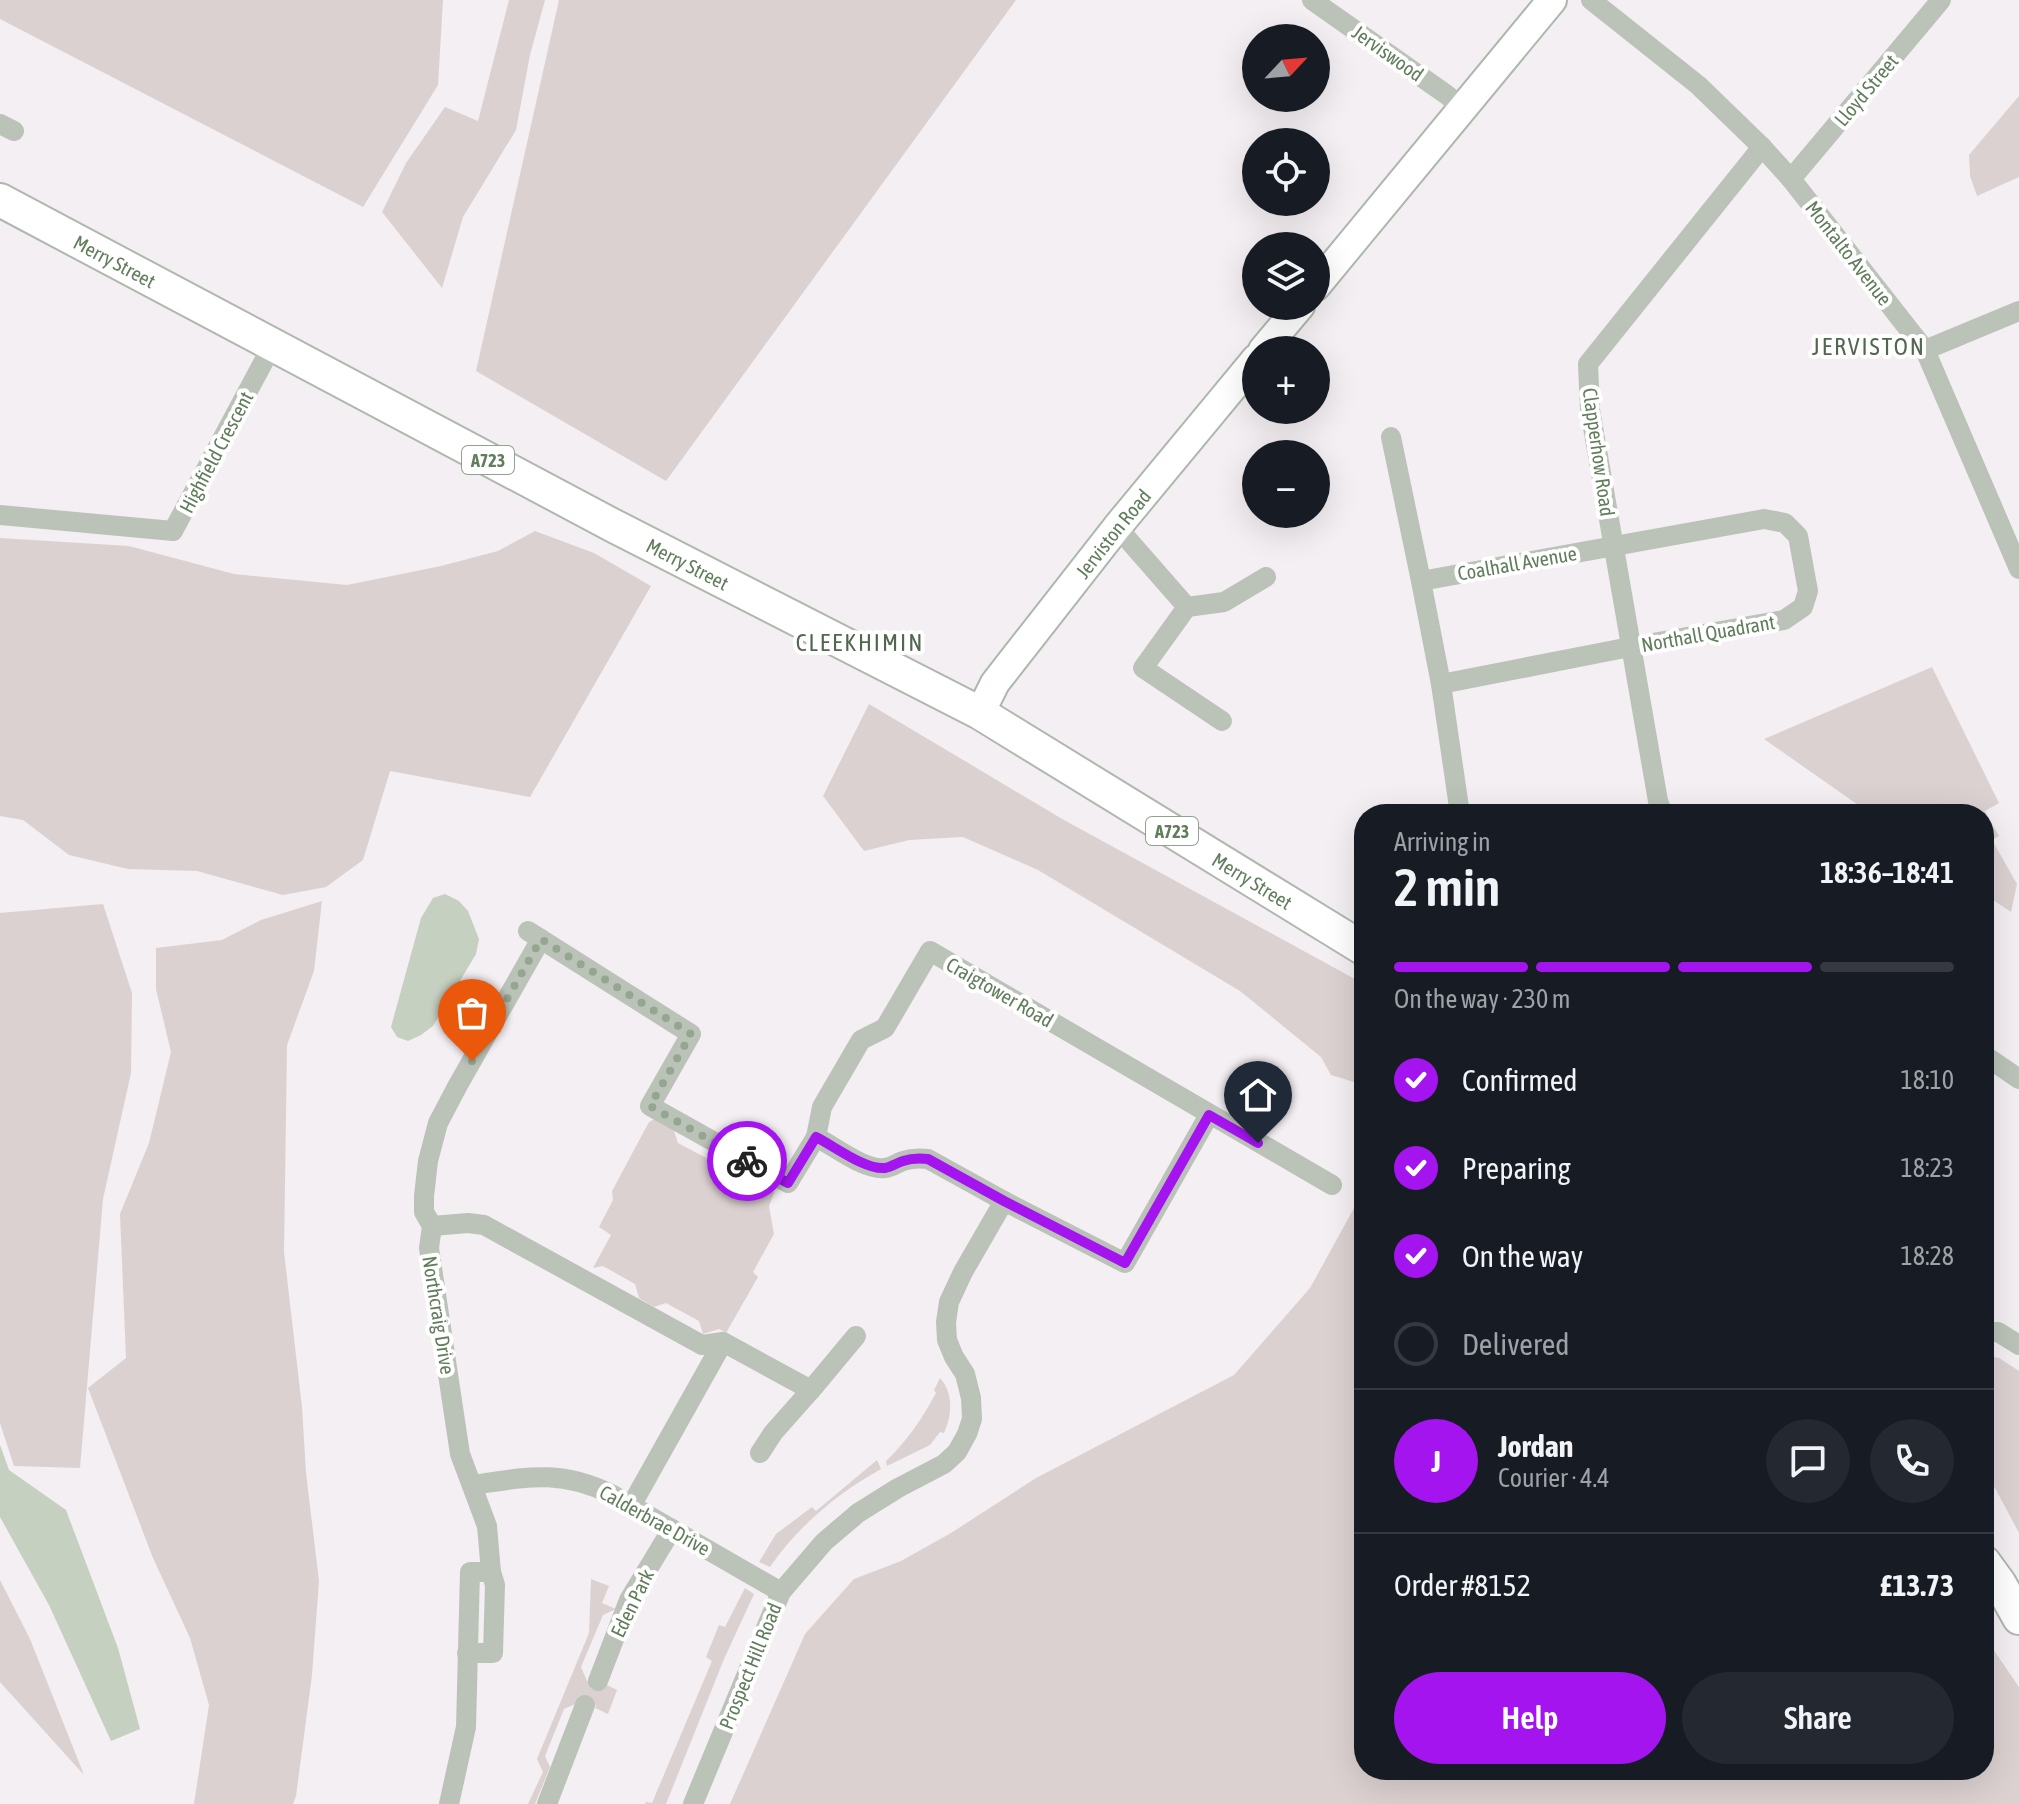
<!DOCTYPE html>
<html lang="en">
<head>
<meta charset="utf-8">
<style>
  body { margin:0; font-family:"Asap Condensed",sans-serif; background:#242831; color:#f1f3f6; height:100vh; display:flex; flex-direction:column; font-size:30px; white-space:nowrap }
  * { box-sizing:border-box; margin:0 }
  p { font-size:26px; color:#9ea1a6 }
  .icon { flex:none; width:44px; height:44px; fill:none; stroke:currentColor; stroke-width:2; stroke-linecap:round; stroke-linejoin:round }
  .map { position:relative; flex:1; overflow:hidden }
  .details { position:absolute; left:1354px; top:804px; width:640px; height:976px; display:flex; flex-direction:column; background:#171b24; border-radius:32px; box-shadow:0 8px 32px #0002 }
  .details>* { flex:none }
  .needle { width:52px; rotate:64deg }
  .buttons { position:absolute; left:1242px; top:24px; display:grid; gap:16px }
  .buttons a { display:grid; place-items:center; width:88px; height:88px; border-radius:50%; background:#171b24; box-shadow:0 8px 32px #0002; font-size:40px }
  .pin { position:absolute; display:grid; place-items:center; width:68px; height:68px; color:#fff; margin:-82px -34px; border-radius:50% 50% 50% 0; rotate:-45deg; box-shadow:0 0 8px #0007 }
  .pin .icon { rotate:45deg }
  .courier { position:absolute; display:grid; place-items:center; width:80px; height:80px; margin:-40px; border:6px solid #a414ef; border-radius:50%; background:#fff; color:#222; box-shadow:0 2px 10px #0007 }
  .summary em { font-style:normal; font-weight:600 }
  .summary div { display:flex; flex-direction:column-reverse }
  .summary { display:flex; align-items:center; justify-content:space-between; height:136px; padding:0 40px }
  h1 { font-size:52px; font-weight:600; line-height:60px }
  .bar { display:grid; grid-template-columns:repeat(4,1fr); gap:12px 8px; align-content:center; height:96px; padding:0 40px }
  .bar i { height:10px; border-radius:6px; background:#363941 }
  .bar .current { background:#a414ef }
  .bar p { grid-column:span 4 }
  .line { display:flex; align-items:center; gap:20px; padding:0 40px; border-top:2px solid #363941 }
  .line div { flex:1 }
  .round { display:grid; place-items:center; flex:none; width:84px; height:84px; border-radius:42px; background:#242831 }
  ol { padding:0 40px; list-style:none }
  li { display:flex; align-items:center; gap:24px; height:88px }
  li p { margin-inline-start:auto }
  li .icon { padding:8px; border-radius:50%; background:#a414ef; color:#fff; stroke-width:4 }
  li:last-child { color:#9ea1a6 }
  li i { width:44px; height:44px; border:4px solid #363941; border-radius:50% }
  .cta { display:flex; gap:16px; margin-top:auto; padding:16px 40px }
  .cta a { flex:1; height:92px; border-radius:48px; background:#a414ef; color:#fff; font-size:32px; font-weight:600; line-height:92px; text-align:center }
  .cta a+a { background:#242831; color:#f1f3f6 }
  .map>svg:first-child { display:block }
</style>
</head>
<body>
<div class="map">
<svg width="2019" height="1804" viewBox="0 0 2019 1804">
  <rect width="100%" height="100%" fill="#f4eff2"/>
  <g fill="#dbd1d0">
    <polygon points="0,0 443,0 438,85 363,207 0,19"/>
    <polygon points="509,0 545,0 530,55 516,130 463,217 442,288 382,212 406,163 445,107 478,121"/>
    <polygon points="559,0 1016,0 666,481 476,371"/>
    <polygon points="2019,96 2019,177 1977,196 1970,176 1969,155"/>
    <polygon points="535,531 594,553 651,586 530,797 390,771 363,860 326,887 283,895 197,871 128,869 69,855 23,820 0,816 0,538 129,546 234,574 347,585 441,566 498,551"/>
    <polygon points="1932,667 1999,803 1985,811 1999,836 1992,840 2017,884 2011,912 1984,894 1984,814 1871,814 1764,739"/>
    <polygon points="869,704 1064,820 1364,984 1364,1087 1354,1082 1331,1075 1321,1057 1240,991 1038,870 963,837 909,840 864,851 823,796"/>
    <polygon points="322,901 314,971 287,1045 284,1252 302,1407 306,1473 319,1581 312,1675 296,1796 293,1804 194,1804 209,1705 190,1638 153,1558 88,1388 126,1358 120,1214 149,1143 171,1052 156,989 156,948 222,940 261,920"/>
    <polygon points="103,904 132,993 131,1073 103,1199 80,1468 14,1466 0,1423 0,913"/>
    <polygon points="656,1118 673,1128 678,1143 727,1169 740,1166 772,1184 774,1193 769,1206 774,1234 753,1272 758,1277 726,1333 719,1329 703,1334 699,1321 666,1303 654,1307 639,1298 635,1284 603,1266 593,1268 611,1235 599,1227 613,1200 612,1191 649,1122"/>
    <polygon points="1364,1190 1364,1770 1984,1770 1984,1636 2019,1687 2019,1804 730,1804 805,1634 854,1579 901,1561 951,1533 1036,1478 1234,1375 1310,1288"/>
    <polygon points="1984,1355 1999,1358 2019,1371 2019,1533 1995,1488 1984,1475"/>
    <path d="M940 1378C954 1394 952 1415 944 1433L940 1432 930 1445 887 1466 886 1461C907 1441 922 1419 936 1393L934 1390Z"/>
    <path d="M877 1460 881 1469C838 1493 798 1526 770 1567L759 1562 776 1534 812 1507 816 1511Z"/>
    <polygon points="591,1579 609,1586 602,1603 616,1609 603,1615 581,1667 587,1681 603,1687 605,1684 617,1690 608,1714 595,1708 596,1705 580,1699 578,1703 564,1709 545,1756 550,1767 535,1804 528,1804 543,1772 537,1759 589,1633"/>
    <polygon points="0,1580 30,1639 84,1775 0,1682"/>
    <polygon points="745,1588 754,1594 724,1659 666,1804 645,1804 646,1802 652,1803 712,1661 706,1657 719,1625 725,1627"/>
  </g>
  <g fill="#c6d0c0">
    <polygon points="445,894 459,901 468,911 479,939 476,954 433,1026 421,1035 408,1041 397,1037 391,1027 421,918 433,898"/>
    <polygon points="0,1445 9,1470 66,1510 118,1648 140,1729 111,1741 49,1605 0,1517"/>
  </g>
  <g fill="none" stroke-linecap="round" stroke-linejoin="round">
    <g stroke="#adb8ac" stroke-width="32">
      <g id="secondary">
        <polyline points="1316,286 1552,0"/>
        <polyline points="1263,350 1300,306"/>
        <path id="s1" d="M980 713 995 683 1117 527 1256 359"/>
      </g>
    </g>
    <g stroke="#aeb8ad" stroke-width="36">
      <g id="primary">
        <path id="s2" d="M0 200 614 526 980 713 1364 949"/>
        <polyline points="1984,1562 2000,1584 2019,1618"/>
      </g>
    </g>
    <g stroke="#bbc3b9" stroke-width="20">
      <polyline points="1312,0 1447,95 1463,108"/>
      <polyline points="1591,0 1698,85 1762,147 1791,179 1925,350 2019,569"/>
      <polyline points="0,124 14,131"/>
      <polyline points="1791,179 1941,0"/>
      <polyline points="1925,350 2019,311"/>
      <polyline points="1391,437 1421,581 1441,684 1460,814"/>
      <polyline points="0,515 173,531 272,346"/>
      <polyline points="1117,527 1187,607 1143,668 1222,721"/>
      <polyline points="1421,581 1764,519 1785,523 1798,536 1808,591 1803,607 1784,620 1630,647 1441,684"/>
      <polyline points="1187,607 1224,602 1266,577"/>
      <polyline points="1663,814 1658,801 1590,410 1588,364 1762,147"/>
      <polyline points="528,931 691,1034 650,1106 788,1183 816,1137"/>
      <polyline points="1984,1055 2019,1079"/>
      <path d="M1209 1115 1125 1263 1004 1201 928 1159C920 1158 912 1158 903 1161 897 1163 892 1167 885 1168 865 1171 834 1146 816 1137L822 1107 861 1040 885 1028 930 951 1332 1185"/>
      <polyline points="432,1226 468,1223 484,1225 702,1345 723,1342 631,1506"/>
      <polyline points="1984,1333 1998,1332 2019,1345"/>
      <polyline points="723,1342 811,1390 856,1336"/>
      <polyline points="760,1453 773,1433 811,1390"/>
      <path d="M473 1485C527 1477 559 1469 611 1494L781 1592"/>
      <polyline points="467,1653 493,1653 495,1585 491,1572"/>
      <polyline points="598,1681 629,1600 672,1529"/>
      <polyline points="449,1804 466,1727 470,1572 491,1572 487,1526 460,1454 429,1248 432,1226 424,1212 424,1196 428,1161 438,1123 458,1085 541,939"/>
      <polyline points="547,1804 585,1705"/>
      <polyline points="693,1804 781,1592 824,1542 858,1513 898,1488 944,1464 957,1452 967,1434 972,1419 971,1398 965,1374 954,1357 947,1340 946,1322 949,1302 963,1272 1004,1201"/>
    </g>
    <use href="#secondary" stroke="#fff" stroke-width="28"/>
    <use href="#primary" stroke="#fff" stroke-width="32"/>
  </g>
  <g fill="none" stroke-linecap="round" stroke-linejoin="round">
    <polyline stroke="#94a590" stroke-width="8" stroke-dasharray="0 14.4" points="472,1061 541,939 691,1034 650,1106 747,1161"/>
    <path stroke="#a414ef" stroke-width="10" d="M747 1161 788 1183 816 1137C834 1146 865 1170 885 1168 891 1167 897 1163 903 1161 912 1158 920 1158 928 1159L1004 1201 1125 1263 1209 1115 1258 1143"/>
  </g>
  <g text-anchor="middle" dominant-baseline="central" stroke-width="8" stroke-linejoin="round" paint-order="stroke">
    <g fill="#fff" stroke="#90a48d" stroke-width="2">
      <rect x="462" y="446" width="52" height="28" rx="6"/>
      <rect x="1146" y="817" width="52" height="28" rx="6"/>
    </g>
    <g font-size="18" font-weight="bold" fill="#617d5c">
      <text x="488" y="460">A723</text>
      <text x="1172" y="831">A723</text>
    </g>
    <g font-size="20" fill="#617d5c" stroke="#fff">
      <text transform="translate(1388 53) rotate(35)">Jerviswood</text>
      <text transform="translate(1866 90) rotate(-50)">Lloyd Street</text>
      <text transform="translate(1849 253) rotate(52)">Montalto Avenue</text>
      <text stroke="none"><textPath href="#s2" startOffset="130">Merry Street</textPath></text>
      <text transform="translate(216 452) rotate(-62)">Highfield Crescent</text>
      <text transform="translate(1599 452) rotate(82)">Clapperhow Road</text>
      <text stroke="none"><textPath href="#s1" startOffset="224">Jerviston Road</textPath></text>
      <text transform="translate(1517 563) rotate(-10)">Coalhall Avenue</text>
      <text stroke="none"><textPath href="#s2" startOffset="778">Merry Street</textPath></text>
      <text transform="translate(1708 633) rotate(-10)">Northall Quadrant</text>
      <text stroke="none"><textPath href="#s2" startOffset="1426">Merry Street</textPath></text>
      <text transform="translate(1000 992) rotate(30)">Craigtower Road</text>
      <text transform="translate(439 1315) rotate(81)">Northcraig Drive</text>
      <text transform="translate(655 1520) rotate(29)">Calderbrae Drive</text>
      <text transform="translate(632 1603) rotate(-64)">Eden Park</text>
      <text transform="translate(750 1666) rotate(-68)">Prospect Hill Road</text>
    </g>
    <g font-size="24" letter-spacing="2" fill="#52674f" stroke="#fff">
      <text x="1869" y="346">JERVISTON</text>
      <text x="860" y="642">CLEEKHIMIN</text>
    </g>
  </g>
</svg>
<div class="buttons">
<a><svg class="needle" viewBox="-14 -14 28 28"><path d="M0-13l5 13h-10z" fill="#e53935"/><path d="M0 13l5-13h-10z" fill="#9ea1a6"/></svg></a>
<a><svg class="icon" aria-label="locate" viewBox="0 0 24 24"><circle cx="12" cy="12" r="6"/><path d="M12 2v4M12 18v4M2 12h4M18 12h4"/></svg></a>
<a><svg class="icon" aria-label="layers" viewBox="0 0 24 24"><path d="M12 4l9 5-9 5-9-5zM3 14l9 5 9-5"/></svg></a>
<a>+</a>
<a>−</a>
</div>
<div class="pin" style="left:472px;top:1061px;background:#ea580c"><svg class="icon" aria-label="bag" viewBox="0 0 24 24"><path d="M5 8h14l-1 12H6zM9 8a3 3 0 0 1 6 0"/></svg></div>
<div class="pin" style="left:1258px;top:1143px;background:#1f2937"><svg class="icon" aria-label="home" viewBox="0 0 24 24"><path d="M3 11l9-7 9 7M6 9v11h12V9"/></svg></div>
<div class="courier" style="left:747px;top:1161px"><svg class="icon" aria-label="bike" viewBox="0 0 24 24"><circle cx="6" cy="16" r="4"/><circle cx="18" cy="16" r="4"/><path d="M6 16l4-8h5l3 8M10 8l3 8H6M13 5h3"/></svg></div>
<section class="details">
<div class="summary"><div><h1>2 min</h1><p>Arriving in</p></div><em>18:36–18:41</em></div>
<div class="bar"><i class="current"></i><i class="current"></i><i class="current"></i><i></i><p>On the way · 230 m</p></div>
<ol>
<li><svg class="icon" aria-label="check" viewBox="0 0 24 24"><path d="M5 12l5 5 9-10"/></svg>Confirmed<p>18:10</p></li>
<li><svg class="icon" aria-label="check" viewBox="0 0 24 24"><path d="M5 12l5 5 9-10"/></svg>Preparing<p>18:23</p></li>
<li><svg class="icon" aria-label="check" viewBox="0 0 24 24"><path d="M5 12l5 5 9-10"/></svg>On the way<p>18:28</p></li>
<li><i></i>Delivered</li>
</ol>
<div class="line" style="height:144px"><b class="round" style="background:#a414ef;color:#fff">J</b><div><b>Jordan</b><p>Courier · 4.4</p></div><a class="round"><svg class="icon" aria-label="chat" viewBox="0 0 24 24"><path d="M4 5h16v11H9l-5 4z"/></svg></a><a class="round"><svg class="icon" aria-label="phone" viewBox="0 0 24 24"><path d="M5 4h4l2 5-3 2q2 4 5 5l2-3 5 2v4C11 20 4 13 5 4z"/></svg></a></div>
<div class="line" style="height:104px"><div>Order #8152</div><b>£13.73</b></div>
<div class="cta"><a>Help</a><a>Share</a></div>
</section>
</div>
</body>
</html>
